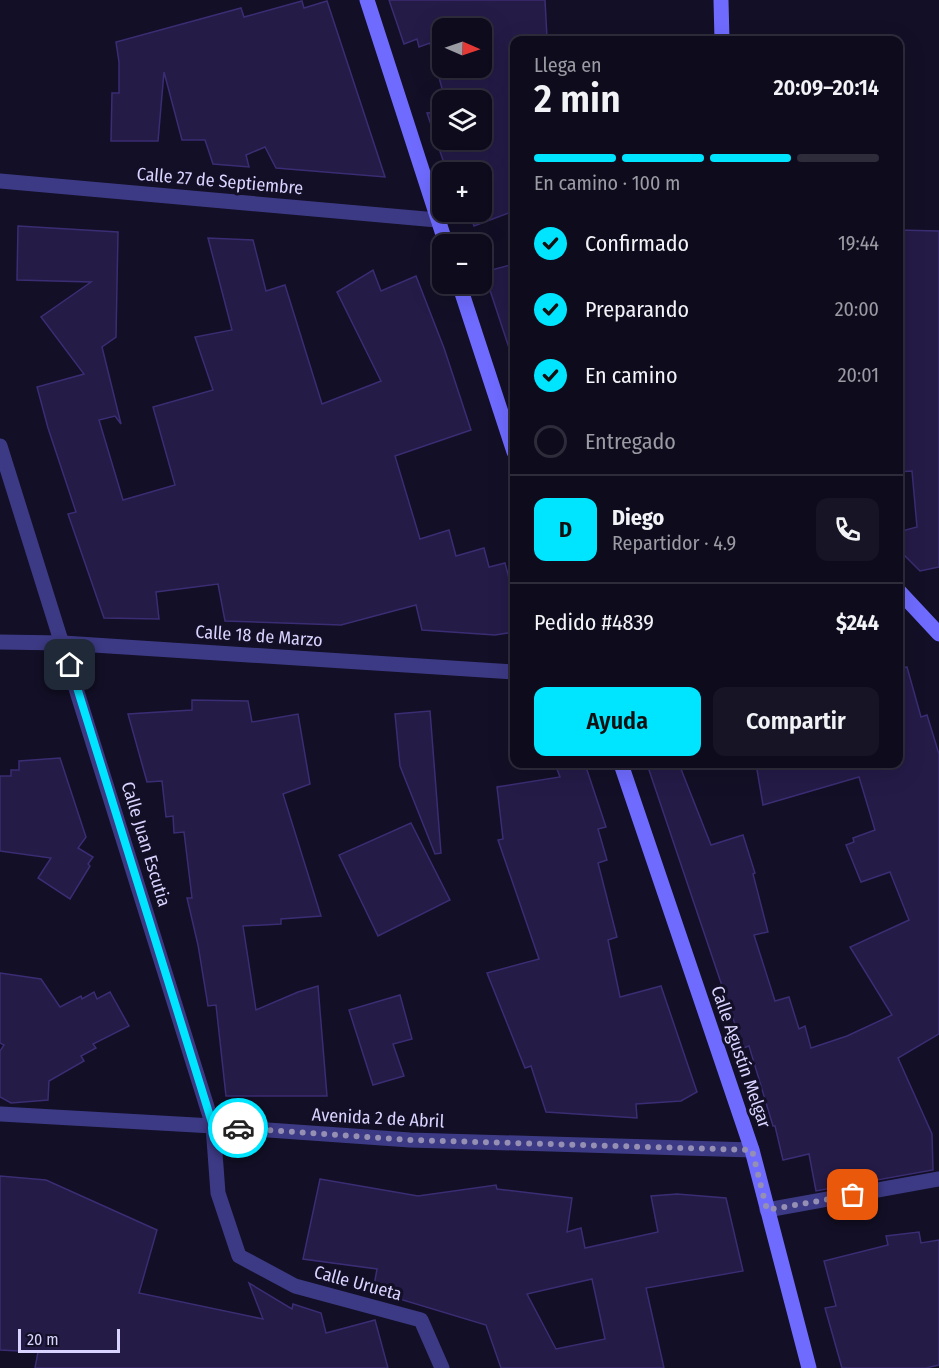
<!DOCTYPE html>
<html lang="es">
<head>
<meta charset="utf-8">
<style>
  body { margin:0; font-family:"Fira Sans Condensed",sans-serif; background:#171425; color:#f1f3f6; height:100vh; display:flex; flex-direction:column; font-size:22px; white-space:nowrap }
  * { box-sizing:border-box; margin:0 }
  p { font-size:20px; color:#9b9ba3 }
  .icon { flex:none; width:33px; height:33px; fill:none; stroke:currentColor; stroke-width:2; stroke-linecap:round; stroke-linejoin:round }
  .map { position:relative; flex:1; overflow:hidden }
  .details { position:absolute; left:510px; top:36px; width:393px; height:732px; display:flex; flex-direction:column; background:#0e0b1c; border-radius:12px; box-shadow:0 6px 24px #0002,0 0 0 2px #2e2b3b }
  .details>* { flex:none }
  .needle { width:39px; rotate:92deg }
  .tools { position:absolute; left:432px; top:18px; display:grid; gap:12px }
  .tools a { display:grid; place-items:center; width:60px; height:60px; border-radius:12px; background:#0e0b1c; box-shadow:0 6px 24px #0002,0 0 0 2px #2e2b3b; font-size:30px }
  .scale { position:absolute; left:18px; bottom:15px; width:102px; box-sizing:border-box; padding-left:6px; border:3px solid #d9d4ff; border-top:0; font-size:16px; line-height:21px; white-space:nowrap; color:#d9d4ff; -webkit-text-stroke:4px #130f26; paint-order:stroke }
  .pin { position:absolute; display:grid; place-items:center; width:51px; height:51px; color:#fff; margin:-26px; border-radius:12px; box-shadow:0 3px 9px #0006 }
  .courier { position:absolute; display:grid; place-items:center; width:60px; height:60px; margin:-30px; border:4px solid #00e5ff; border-radius:50%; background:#fff; color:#222; box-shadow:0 2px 8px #0007 }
  .overview em { font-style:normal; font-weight:600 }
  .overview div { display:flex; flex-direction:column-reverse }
  .overview { display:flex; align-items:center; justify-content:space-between; height:102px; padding:0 24px }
  h1 { font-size:39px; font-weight:600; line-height:45px }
  .bar { display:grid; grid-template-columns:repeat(4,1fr); gap:9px 6px; align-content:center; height:72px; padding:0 24px }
  .bar i { height:8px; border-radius:4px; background:#2e2b3b }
  .bar .on { background:#00e5ff }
  .bar p { grid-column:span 4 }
  .line { display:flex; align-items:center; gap:15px; padding:0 24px; border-top:2px solid #2e2b3b }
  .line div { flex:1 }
  .round { display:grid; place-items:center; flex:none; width:63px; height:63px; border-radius:12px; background:#171425 }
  ol { padding:0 24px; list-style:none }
  li { display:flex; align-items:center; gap:18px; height:66px }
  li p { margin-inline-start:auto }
  li .icon { padding:6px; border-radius:50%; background:#00e5ff; color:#111; stroke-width:4 }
  li:last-child { color:#9b9ba3 }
  li i { width:33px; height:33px; border:3px solid #2e2b3b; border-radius:50% }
  .primary-button { display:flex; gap:12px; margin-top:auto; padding:12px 24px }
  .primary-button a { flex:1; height:69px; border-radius:12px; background:#00e5ff; color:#111; font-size:24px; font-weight:600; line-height:69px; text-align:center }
  .primary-button a+a { background:#171425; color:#f1f3f6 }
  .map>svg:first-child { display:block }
</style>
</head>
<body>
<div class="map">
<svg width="939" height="1368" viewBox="0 0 939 1368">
  <rect width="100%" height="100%" fill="#130f26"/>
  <g fill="#241b47" stroke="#3b2d73" stroke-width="1.5" fill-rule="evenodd">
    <path d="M389 0H545L547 38 514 40V211L474 226 469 212H482V172H447L427 113 442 112V140H482V100H445L430 43 419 47 417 39 404 44ZM442 28H482V68H442Z"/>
    <polygon points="302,1 304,8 327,1 385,177 276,168 265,147 246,155 249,167 213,164 205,140 182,140 164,72 158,141 111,141 112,93 119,93 119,62 116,42 241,8 244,17"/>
    <polygon points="18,226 118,232 116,337 102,347 121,424 115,416 99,420 123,500 175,485 153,407 213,390 195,337 232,330 208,238 253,240 266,291 285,285 322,404 381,381 337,292 373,270 381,291 416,276 444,348 471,430 395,456 420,539 449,530 456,556 484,548 489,567 505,563 514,597 514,632 495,635 422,630 416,605 341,625 225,621 218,584 156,592 159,619 104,618 68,514 76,512 48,428 37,387 84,374 41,317 91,282 17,280"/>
    <polygon points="898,230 939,231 939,567 920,571 898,549 898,532 917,527 912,471 898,472"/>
    <polygon points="514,264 514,347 509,348 484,272"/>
    <polygon points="907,667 921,717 927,715 939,754 939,1034 898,1058 932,1134 933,1170 816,1191 809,1154 783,1160 775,1126 773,1126 749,1046 743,1048 647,764 679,764 711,845 743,835 755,873 753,874 768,932 754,935 775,1001 789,997 799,1029 805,1026 811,1048 847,1036 892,1015 850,947 909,920 890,872 861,882 846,845 854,842 853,838 875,830 859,777 763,805 756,764 898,764 898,668"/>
    <polygon points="192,700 248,701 252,722 298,714 310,784 283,794 321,916 281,919 281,924 243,926 256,1010 298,992 318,986 327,1096 226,1096 216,1005 208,1006 198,945 187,898 192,898 184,832 174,833 173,816 166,817 162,781 147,782 128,714 192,710"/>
    <polygon points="430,711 441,853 435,854 400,766 395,714"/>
    <polygon points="60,758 86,837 78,848 93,857 88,864 90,866 70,899 38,878 51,858 0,851 0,776 11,776 11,770 19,770 19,761"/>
    <polygon points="555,764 585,764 606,827 598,829 607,860 598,863 617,937 608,940 620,997 661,986 697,1092 681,1101 636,1104 637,1118 546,1112 531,1066 525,1068 487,973 539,959 498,840 503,839 497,787 560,777"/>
    <polygon points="411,823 450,900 378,936 339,855"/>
    <polygon points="0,973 41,979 60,1007 81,996 82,999 94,992 97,999 110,992 129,1026 93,1044 96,1048 81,1056 84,1061 49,1081 48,1100 11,1103 0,1097 0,1051 4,1045 0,1043"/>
    <polygon points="400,995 412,1039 393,1044 404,1076 373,1085 349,1010"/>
    <polygon points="0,1176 46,1180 157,1230 139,1293 263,1319 249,1283 292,1309 293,1304 321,1313 326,1333 375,1320 388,1368 35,1368 38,1352 0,1350"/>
    <path d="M320 1179 418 1196 496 1185 497 1189 572 1198 567 1232 581 1228 585 1248 658 1232 651 1196 677 1194 726 1198 743 1271 646 1288 664 1368H501L486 1325 373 1291 377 1269 303 1259ZM592 1279 605 1339 556 1349 527 1294Z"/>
    <polygon points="919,1232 921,1243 939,1240 939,1365 926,1368 842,1368 825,1308 836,1306 824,1261 888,1245 886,1236"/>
  </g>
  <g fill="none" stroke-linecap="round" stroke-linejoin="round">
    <polyline stroke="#3d3a85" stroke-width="15" points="767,1210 939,1179"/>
    <g stroke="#3d3a85" stroke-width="15">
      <polyline points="0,181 437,220"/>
      <polyline points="0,446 213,1126 218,1193 239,1256 295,1286 421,1320 442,1368"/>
      <polyline points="0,642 63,643 514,672"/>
      <polyline points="1,1114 213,1126 410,1140 752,1150"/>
    </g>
    <g stroke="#6f6bff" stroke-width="15">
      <polyline points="367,0 446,244"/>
      <polyline points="721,0 722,40"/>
      <polyline points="459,284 514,452"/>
      <polyline points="898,590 939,634"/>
      <polyline points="621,764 752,1150 809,1368"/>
    </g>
  </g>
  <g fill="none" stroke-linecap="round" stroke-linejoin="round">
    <polyline stroke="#948fb3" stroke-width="6" stroke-dasharray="0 10.8" points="238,1128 410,1140 752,1150 767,1210 853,1195"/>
    <polyline stroke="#00e5ff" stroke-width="8" points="70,665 213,1126 238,1128"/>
  </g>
  <g text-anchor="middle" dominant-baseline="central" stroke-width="6" stroke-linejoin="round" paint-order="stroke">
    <g font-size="18" fill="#d9d4ff" stroke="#130f26">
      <text transform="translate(220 181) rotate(5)">Calle 27 de Septiembre</text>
      <text transform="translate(259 636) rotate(4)">Calle 18 de Marzo</text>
      <text transform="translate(146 844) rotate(73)">Calle Juan Escutia</text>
      <text transform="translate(741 1057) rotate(71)">Calle Agustín Melgar</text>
      <text transform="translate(378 1118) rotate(3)">Avenida 2 de Abril</text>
      <text transform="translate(358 1283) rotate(15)">Calle Urueta</text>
    </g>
  </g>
</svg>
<div class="tools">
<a><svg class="needle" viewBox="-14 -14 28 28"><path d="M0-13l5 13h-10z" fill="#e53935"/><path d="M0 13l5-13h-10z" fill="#9b9ba3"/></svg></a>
<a><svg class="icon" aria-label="layers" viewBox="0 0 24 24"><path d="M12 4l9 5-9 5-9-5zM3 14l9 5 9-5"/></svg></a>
<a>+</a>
<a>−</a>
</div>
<div class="scale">20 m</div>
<div class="pin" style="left:853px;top:1195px;background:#ea580c"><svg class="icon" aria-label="bag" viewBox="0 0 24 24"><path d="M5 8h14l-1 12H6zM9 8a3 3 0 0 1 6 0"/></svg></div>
<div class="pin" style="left:70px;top:665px;background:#1f2937"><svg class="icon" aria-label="home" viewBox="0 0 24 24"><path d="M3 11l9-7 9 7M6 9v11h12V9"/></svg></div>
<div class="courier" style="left:238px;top:1128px"><svg class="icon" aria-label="car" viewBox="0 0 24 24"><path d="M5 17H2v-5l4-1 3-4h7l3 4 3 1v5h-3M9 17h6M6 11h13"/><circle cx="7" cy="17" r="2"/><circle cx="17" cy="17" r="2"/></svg></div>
<section class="details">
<div class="overview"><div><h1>2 min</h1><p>Llega en</p></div><em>20:09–20:14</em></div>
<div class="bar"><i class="on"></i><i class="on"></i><i class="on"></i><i></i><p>En camino · 100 m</p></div>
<ol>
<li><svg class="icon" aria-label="check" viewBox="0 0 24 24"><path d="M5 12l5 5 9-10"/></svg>Confirmado<p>19:44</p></li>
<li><svg class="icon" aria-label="check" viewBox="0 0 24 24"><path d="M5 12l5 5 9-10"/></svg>Preparando<p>20:00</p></li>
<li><svg class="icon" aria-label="check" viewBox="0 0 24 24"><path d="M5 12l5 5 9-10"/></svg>En camino<p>20:01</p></li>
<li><i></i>Entregado</li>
</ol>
<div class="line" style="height:108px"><b class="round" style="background:#00e5ff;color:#111">D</b><div><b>Diego</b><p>Repartidor · 4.9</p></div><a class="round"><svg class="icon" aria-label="phone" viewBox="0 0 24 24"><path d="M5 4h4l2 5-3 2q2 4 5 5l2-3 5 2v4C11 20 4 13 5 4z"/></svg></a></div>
<div class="line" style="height:78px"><div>Pedido #4839</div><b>$244</b></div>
<div class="primary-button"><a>Ayuda</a><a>Compartir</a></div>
</section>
</div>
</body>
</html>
